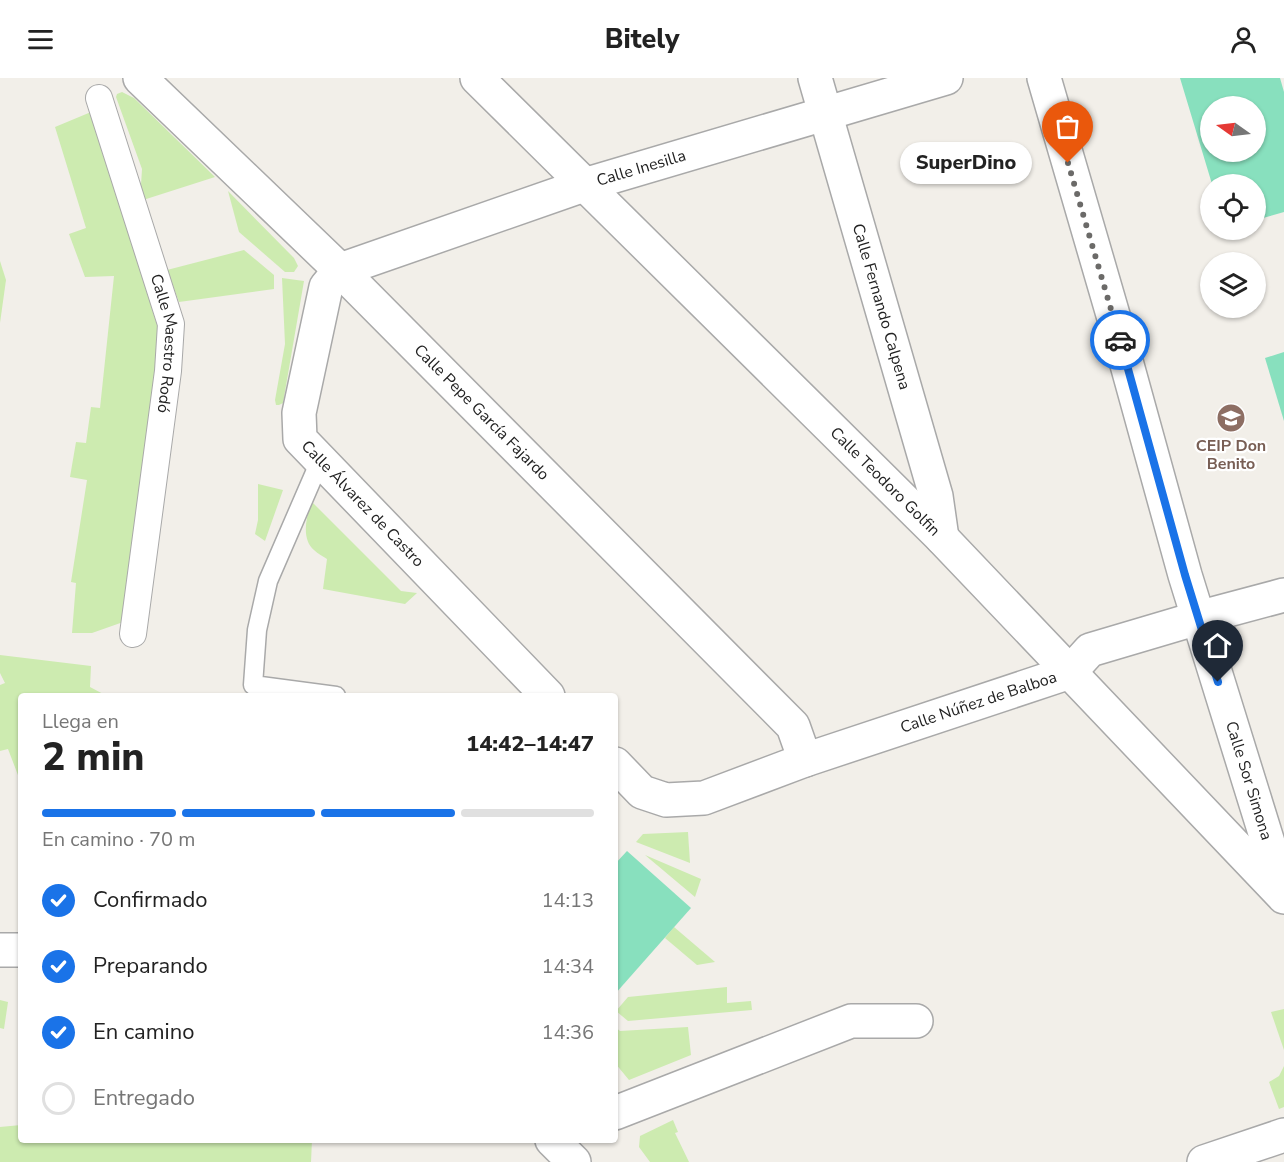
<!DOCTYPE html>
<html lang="es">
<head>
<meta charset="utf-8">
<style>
  body { margin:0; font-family:"Nunito Sans",sans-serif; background:#f6f6f6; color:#222; height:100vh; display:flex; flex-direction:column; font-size:22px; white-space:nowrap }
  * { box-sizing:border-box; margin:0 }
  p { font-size:20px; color:#767676 }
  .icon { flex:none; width:33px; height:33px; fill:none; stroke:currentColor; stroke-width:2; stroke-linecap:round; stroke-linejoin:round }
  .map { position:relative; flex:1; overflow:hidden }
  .side { position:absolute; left:18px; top:615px; width:600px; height:450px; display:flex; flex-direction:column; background:#fff; border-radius:6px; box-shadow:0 2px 4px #0004 }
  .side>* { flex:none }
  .needle { width:39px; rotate:284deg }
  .buttons { position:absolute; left:1200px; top:18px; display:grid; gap:12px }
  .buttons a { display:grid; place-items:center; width:66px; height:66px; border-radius:50%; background:#fff; box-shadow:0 2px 4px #0004; font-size:30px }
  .pin { position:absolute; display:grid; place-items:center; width:51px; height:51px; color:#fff; margin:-62px -26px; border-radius:50% 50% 50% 0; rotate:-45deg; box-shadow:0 0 6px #0007 }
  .pin .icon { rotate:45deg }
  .courier { position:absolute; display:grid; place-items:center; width:60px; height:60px; margin:-30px; border:4px solid #1a73e8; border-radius:50%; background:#fff; color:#222; box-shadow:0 2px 8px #0007 }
  .bubble { position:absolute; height:42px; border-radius:21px; background:#fff; box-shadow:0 2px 4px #0004; font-size:20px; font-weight:800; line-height:42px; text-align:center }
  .head em { font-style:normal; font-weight:800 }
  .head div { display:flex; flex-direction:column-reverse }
  .head { display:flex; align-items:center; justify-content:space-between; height:102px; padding:0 24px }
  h1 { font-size:39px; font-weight:800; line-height:45px }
  .bar { display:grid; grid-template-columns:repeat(4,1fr); gap:9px 6px; align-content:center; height:72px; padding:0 24px }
  .bar i { height:8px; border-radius:4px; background:#e0e0e0 }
  .bar .active { background:#1a73e8 }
  .bar p { grid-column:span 4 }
  ol { padding:0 24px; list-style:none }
  li { display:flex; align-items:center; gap:18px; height:66px }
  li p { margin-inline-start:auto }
  li .icon { padding:6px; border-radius:50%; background:#1a73e8; color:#fff; stroke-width:4 }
  li:last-child { color:#767676 }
  li i { width:33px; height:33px; border:3px solid #e0e0e0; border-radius:50% }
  header { display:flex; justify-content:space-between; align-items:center; height:78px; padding:0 24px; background:#fff; font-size:27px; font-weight:800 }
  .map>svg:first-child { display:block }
</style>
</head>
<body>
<header><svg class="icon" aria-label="menu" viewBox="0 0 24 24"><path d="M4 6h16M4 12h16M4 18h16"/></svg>Bitely<svg class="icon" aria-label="person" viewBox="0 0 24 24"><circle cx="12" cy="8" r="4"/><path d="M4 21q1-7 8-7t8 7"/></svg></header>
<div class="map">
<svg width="1284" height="1084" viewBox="0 0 1284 1084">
  <rect width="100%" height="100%" fill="#f2efe9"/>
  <g fill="#cdebb0">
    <polygon points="122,14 134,20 215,99 140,123 142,91 116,19 117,16"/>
    <polygon points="91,34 157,247 157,292 126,543 92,555 72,555 76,505 71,504 87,402 70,399 76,364 86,365 91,329 100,330 114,198 85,199 69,156 86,150 55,49"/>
    <polygon points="228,113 294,180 298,188 294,194 285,194 239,154"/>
    <polygon points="244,172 274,197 274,211 179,224 167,192"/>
    <polygon points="0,183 6,202 0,245"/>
    <polygon points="282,200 304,203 283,325 279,327 276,327 275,322 285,266"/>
    <polygon points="258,406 283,412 265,463 255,456 258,442"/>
    <path d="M312 424 401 513 417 515 405 526 323 511 327 481C323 478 318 476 314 472 301 461 306 438 312 424Z"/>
    <polygon points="0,577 91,588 90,609 107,618 21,618 21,705 8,671 0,673 0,607 5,605 0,595"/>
    <polygon points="688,754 690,785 636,764 643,756"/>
    <polygon points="645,777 701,801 695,819"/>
    <polygon points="674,849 715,884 697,887 665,860"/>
    <polygon points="727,909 727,925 751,923 752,932 628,943 616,933 628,919"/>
    <polygon points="0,922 8,924 4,951 0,950"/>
    <polygon points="1284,931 1284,972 1271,934"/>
    <polygon points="615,949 620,953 688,949 691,977 629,1002 615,985"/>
    <polygon points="1284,988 1284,1029 1279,1031 1269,1004 1279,998"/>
    <polygon points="673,1042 678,1054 675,1055 689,1084 650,1084 639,1069 640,1058"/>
    <polygon points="21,1047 21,1062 312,1062 311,1084 0,1084 0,1049"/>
  </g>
  <g fill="#88e0be" fill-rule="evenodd">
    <path d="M1180 0H1280L1284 14V134L1256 142V106H1212ZM1210 28H1256V74H1210Z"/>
    <polygon points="1284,274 1284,343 1265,280"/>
    <polygon points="627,773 691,830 615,916 615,786"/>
  </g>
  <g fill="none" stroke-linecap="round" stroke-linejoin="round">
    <g stroke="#a9a9a9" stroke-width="21">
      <polyline id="service" points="320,383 268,503 257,552 253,607 336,618"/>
    </g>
    <g stroke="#a9a9a9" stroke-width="28">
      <g id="pedestrian">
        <path id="s1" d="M99 20 171 246 168 293 133 556"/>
      </g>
    </g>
    <g stroke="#a9a9a9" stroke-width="36">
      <g id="minor">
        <path id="s2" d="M140 0 340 192 793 648 805 682"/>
        <path id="s3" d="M477 0 942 460 1284 819"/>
        <path id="s4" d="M815 0 936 418 942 460"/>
        <path id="s5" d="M1044 0 1118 254 1185 497 1283 813"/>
        <path id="s6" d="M340 192 584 107 946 0"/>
        <path id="s7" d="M340 192 326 209 299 335 300 361 548 618"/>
        <path id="s8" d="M615 686 642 714 666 722 704 720 805 682 1070 594 1090 572 1198 540 1284 517"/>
        <polyline points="615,1035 851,943 916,943"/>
        <polyline points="1204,1084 1284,1057"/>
      </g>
    </g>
    <g stroke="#a9a9a9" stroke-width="36">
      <g id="tertiary">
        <polyline points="0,872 21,872"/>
        <polyline points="552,1062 574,1084"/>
      </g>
    </g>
    <use href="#service" stroke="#fff" stroke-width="18"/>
    <use href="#pedestrian" stroke="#fff" stroke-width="26"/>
    <use href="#minor" stroke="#fff" stroke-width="33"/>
    <use href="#tertiary" stroke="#fff" stroke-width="33"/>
  </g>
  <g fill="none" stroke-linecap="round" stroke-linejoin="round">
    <polyline stroke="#6b6a68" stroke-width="6" stroke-dasharray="0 10.8" points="1068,85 1120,262"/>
    <polyline stroke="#1a73e8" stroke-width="8" points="1120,262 1185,497 1218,604"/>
  </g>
  <defs>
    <g id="school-disc" transform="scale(1.5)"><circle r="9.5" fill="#8d6e63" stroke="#fff"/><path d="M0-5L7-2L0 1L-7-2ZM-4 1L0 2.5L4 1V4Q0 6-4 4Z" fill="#fff"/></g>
  </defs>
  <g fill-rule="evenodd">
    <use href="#school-disc" x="1231" y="340"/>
  </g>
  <g text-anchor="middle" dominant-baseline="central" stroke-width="4.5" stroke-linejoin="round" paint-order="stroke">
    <g font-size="16" fill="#222" stroke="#fff">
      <text stroke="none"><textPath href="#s6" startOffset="318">Calle Inesilla</textPath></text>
      <text stroke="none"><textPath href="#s4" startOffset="238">Calle Fernando Calpena</textPath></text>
      <text stroke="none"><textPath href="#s1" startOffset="256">Calle Maestro Rodó</textPath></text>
      <text stroke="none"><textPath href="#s2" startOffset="478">Calle Pepe García Fajardo</textPath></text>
      <text stroke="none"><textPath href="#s3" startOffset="574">Calle Teodoro Golfin</textPath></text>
      <text stroke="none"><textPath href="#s7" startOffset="267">Calle Álvarez de Castro</textPath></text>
      <text stroke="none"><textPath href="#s8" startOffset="393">Calle Núñez de Balboa</textPath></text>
      <text stroke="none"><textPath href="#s5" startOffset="732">Calle Sor Simona</textPath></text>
    </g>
    <g font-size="16" font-weight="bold" fill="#785e54" stroke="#fff">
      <text x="1231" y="368">CEIP Don<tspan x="1231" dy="18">Benito</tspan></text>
    </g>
  </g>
</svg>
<div class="buttons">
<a><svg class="needle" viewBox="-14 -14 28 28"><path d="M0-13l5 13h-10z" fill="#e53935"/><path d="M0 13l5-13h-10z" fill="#767676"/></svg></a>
<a><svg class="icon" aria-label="locate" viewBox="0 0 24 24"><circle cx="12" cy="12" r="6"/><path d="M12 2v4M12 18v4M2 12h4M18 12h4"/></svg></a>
<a><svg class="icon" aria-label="layers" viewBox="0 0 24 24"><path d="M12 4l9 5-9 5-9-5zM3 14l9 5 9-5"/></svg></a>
</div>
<div class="pin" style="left:1068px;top:85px;background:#ea580c"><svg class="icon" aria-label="bag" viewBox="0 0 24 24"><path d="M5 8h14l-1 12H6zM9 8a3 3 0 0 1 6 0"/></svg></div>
<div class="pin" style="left:1218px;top:604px;background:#1f2937"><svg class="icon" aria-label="home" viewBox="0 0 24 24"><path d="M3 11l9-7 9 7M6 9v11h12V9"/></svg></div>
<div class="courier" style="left:1120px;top:262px"><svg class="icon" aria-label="car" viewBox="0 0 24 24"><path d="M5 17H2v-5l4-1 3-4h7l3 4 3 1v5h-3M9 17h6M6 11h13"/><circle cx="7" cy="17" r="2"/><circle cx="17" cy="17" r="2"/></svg></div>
<div class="bubble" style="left:900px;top:64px;width:132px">SuperDino</div>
<section class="side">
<div class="head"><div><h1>2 min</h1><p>Llega en</p></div><em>14:42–14:47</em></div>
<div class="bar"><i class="active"></i><i class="active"></i><i class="active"></i><i></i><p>En camino · 70 m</p></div>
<ol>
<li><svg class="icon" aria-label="check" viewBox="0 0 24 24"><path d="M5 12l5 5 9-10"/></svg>Confirmado<p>14:13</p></li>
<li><svg class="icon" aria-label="check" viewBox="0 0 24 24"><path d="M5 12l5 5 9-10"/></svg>Preparando<p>14:34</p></li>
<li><svg class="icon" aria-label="check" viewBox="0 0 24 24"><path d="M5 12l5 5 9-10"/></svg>En camino<p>14:36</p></li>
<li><i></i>Entregado</li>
</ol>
</section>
</div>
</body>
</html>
